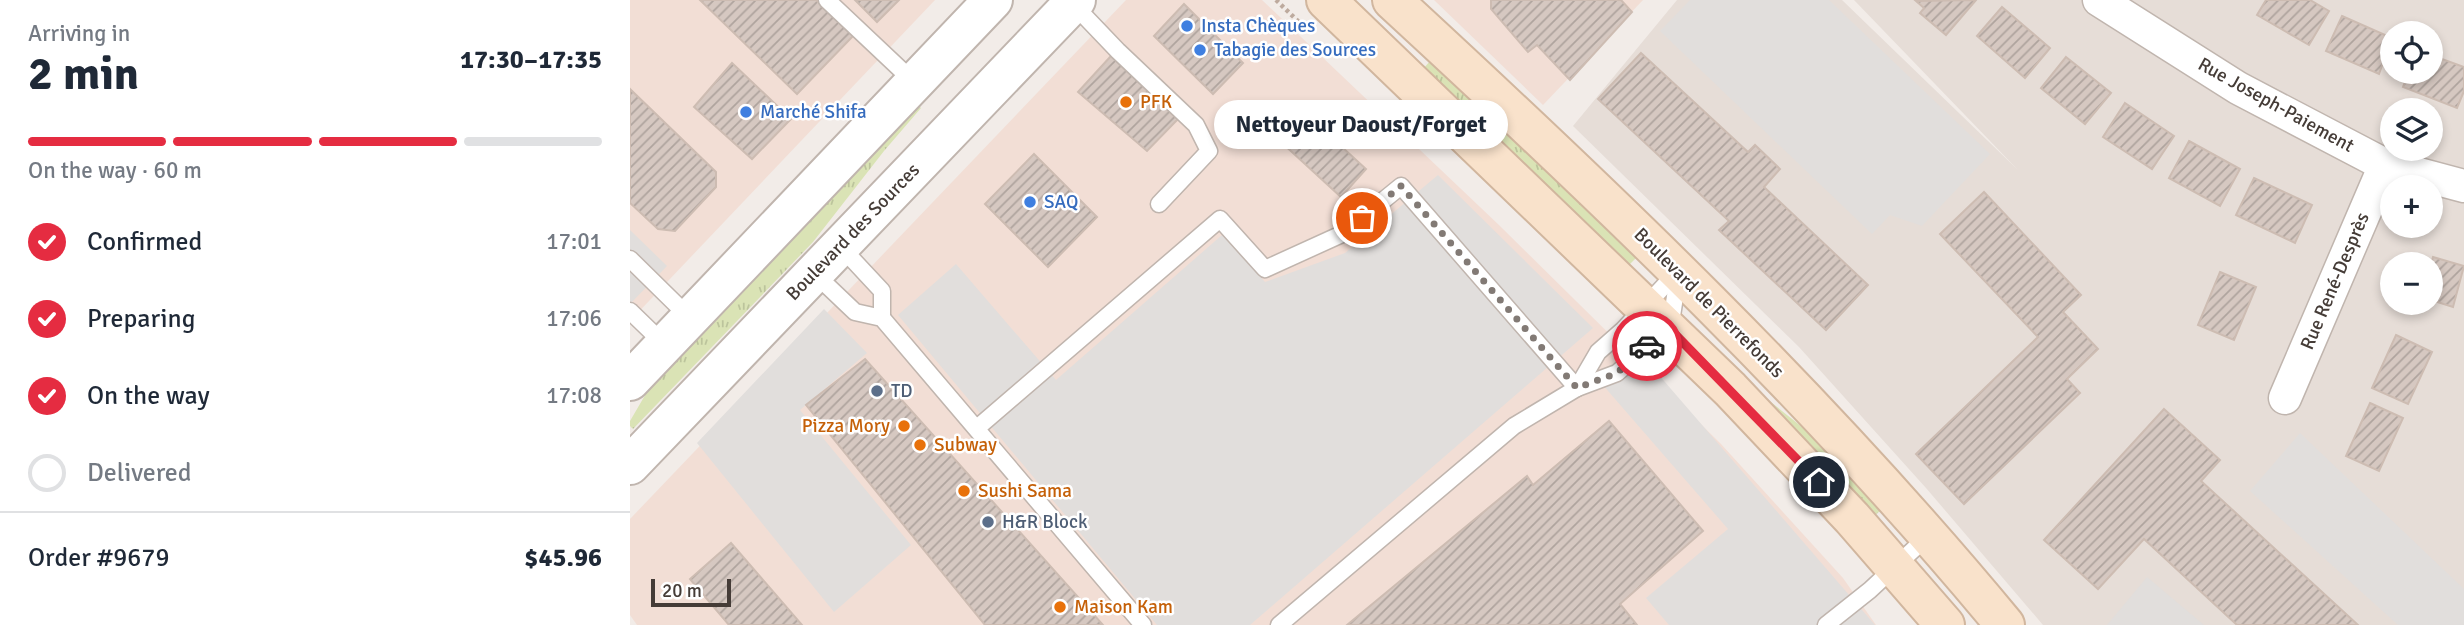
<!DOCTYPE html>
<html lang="en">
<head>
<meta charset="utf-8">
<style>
  body { margin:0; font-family:Signika,sans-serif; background:#f6f6f7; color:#1f2937; height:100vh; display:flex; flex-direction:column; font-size:26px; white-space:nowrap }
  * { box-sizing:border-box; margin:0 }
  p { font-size:23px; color:#747a83 }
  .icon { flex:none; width:38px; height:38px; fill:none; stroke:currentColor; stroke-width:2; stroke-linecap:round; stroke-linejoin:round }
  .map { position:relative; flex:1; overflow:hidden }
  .sheet { display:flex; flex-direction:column; background:#fff; width:630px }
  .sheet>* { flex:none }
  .fabs { position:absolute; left:1750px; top:21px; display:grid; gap:14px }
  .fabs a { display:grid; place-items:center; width:63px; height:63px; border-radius:50%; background:#fff; box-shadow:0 4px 10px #0003; font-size:35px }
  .scale { position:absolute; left:21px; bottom:18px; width:80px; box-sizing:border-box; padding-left:7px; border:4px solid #453c37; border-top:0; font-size:19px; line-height:24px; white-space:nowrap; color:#453c37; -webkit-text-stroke:5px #fff; paint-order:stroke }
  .pin { position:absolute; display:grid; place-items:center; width:60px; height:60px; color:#fff; margin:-30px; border:4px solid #fff; border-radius:50%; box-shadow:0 2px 7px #0007 }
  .courier { position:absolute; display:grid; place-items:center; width:70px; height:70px; margin:-35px; border:5px solid #e52c41; border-radius:50%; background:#fff; color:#222; box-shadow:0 2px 9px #0007 }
  .bubble { position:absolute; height:49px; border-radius:24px; background:#fff; box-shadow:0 4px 10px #0003; font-size:23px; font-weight:700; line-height:49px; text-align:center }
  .head em { font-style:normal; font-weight:700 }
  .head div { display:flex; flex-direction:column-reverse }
  .head { display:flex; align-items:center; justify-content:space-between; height:119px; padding:0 28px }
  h1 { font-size:46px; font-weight:700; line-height:52px }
  .bar { display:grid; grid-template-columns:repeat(4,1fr); gap:10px 7px; align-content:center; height:84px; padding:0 28px }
  .bar i { height:9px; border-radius:5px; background:#e0e1e3 }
  .bar .on { background:#e52c41 }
  .bar p { grid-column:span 4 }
  .line { display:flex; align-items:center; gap:18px; padding:0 28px; border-top:2px solid #e0e1e3 }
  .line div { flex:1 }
  ol { padding:0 28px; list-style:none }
  li { display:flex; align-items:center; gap:21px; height:77px }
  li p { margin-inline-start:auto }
  li .icon { padding:7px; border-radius:50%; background:#e52c41; color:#fff; stroke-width:4 }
  li:last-child { color:#747a83 }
  li i { width:38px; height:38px; border:4px solid #e0e1e3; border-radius:50% }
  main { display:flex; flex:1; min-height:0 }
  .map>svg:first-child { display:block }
</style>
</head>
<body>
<main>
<section class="sheet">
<div class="head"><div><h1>2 min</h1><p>Arriving in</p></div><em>17:30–17:35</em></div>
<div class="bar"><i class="on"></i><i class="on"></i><i class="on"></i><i></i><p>On the way · 60 m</p></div>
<ol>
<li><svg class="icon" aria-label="check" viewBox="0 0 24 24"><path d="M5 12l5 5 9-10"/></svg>Confirmed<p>17:01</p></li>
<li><svg class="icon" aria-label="check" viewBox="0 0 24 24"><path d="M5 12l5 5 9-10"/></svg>Preparing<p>17:06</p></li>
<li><svg class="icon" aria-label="check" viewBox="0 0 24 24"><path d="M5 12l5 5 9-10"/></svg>On the way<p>17:08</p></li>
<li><i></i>Delivered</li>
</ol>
<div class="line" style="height:91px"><div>Order #9679</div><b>$45.96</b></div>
</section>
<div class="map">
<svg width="1834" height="625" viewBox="0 0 1834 625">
  <defs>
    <pattern id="grass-tufts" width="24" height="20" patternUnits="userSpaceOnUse" patternTransform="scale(1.75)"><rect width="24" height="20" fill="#dae3b5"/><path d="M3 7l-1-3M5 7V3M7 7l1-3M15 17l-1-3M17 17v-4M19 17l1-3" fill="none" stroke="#bcc49c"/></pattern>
    <pattern id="building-hatch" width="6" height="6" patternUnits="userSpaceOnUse" patternTransform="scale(1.75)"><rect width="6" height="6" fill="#d6c8c1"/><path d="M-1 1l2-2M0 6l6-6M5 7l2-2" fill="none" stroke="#afa49e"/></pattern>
  </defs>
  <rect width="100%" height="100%" fill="#f2ece8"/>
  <path fill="#e6ddd7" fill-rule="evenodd" d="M1047 0H1212L1388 170 1224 0H1834V625H1413L1296 488 1169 347 943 126ZM1762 33H1801V72H1762ZM1762 110H1801V149H1762ZM1762 187H1801V226H1762ZM1762 264H1801V303H1762Z"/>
  <g fill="#f2ded5">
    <polygon points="0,0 305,0 0,321"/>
    <polygon points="496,0 632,0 870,226 1091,444 1213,578 1246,625 7,625 0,615 0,519"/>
    <polygon points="804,0 1013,0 913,105"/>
  </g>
  <g fill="url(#grass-tufts)">
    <polygon points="801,60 1007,257 999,265 793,69"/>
    <polygon points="288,105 291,108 254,151 183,242 3,429 0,426 0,421 21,385"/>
    <path d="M1122 387C1168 424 1218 460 1250 511L1243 517Z"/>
  </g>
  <g fill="#e1dedc">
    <polygon points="1060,0 1199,0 1360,154 1292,226 1260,215 1242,234 1030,31"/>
    <polygon points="808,175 963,328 620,625 527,625 268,315 326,264 426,380 592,235 635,282 715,253"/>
    <polygon points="0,230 37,266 0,304"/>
    <polygon points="194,309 237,353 170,410 281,545 204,612 67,443"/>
    <polygon points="1009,352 1245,625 1039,625 1016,598 1098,529 972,384"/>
    <polygon points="1670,433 1834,589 1834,625 1768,625 1620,491"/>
    <polygon points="1517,577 1574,625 1477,625"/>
  </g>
  <g fill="url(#building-hatch)" stroke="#cdbcb2" stroke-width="2">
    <polygon points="70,0 186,0 223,36 167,94"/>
    <polygon points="225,0 269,0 247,22"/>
    <polygon points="861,0 991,0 1002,12 940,80 907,45 898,52 861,9"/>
    <polygon points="1346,0 1316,35 1290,13 1294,8 1286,1"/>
    <polygon points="1636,0 1680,0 1699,11 1679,45 1627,15"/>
    <polygon points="554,4 613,63 583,94 524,36"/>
    <polygon points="1372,7 1420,48 1395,78 1347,36"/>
    <polygon points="1712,16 1762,38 1749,74 1696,51"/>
    <polygon points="1011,53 1118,152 1125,145 1150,169 1134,187 1238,285 1196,330 1089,230 1099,221 968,99"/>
    <polygon points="1801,55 1834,67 1834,91 1827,108 1773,87 1779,72 1801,72"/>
    <polygon points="481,56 548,119 517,151 448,92"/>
    <polygon points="1436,57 1481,93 1455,124 1411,88"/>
    <polygon points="102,63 161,119 122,159 64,107"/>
    <polygon points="0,89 86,172 86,187 45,231 28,229 0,203"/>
    <polygon points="663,102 736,169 711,197 638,130"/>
    <polygon points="1495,103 1544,136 1522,169 1473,137"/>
    <polygon points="1559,141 1610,169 1590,206 1539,178"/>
    <polygon points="404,154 467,217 418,267 355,204"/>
    <polygon points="1624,178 1682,205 1665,243 1606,215"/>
    <polygon points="1354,192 1451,295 1433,312 1468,349 1437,379 1450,393 1334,504 1286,454 1408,337 1310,234"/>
    <polygon points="1803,257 1834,266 1823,307 1801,300 1801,265"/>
    <polygon points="1590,272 1626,287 1604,340 1568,325"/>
    <polygon points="1766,335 1802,352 1778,404 1742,388"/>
    <polygon points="235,359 473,625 355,625 176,405"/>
    <polygon points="1740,403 1773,418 1749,471 1716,456"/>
    <polygon points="1534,409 1590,460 1571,481 1728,625 1607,625 1514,539 1468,589 1414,540"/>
    <polygon points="979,421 1073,531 990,604 1007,625 717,625 897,476 903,485"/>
    <polygon points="101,543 172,625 99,625 60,579"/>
  </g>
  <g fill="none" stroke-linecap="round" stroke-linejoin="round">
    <g stroke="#c0b5ae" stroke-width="19">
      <g id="service">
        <polyline points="197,0 285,83"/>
        <polyline points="443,4 488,51 566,125 579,151 529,204"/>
        <polyline points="210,246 252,291 252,318"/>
        <polyline points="0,259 59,317"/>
        <polyline points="184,273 225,312 252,318 513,625"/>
        <polyline points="0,311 34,344"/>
        <polyline points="947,388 968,352 993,330 1048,271"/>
        <polyline points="347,428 590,219 635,269 712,234 771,186 947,388"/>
        <polyline points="649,625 884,426 947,388 987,373 1013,350 1037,326 1042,316 1048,277"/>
        <polyline points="1196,625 1240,590 1299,535"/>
      </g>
    </g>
    <g stroke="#c0b5ae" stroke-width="35">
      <g id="minor">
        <polyline points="1469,0 1608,88 1755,165 1834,186"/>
        <polyline points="1655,398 1755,165"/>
      </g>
    </g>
    <g stroke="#c0b5ae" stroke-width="42">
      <g id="tertiary">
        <polyline points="0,381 363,0"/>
        <polyline points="0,465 446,0"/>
      </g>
    </g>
    <g stroke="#d1b69e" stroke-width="42">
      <g id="secondary">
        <polyline points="696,0 1100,389 1222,518 1315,625"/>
        <path d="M762 0C977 198 1189 400 1375 625"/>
      </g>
    </g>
    <polyline stroke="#bdaa9e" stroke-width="4.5" stroke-dasharray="3.5 3.5" stroke-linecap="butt" points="646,0 673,26"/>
    <use href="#service" stroke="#fff" stroke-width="16"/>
    <use href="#minor" stroke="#fff" stroke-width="32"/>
    <use href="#tertiary" stroke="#fff" stroke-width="38"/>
    <use href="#secondary" stroke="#f9e2cb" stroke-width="38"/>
  </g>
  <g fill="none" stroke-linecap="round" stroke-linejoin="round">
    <polyline stroke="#827a75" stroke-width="7" stroke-dasharray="0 12.6" points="732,218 771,186 947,388 987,373 1017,346"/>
    <polyline stroke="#e52c41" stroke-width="9" points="1017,346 1037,326 1189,482"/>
  </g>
  <g fill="#3f7fe0" stroke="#fff" stroke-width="2.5">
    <circle cx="557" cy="26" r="7"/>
    <circle cx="570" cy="50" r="7"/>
    <circle cx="116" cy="112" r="7"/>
    <circle cx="400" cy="202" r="7"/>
  </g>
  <g fill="#e8710a" stroke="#fff" stroke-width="2.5">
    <circle cx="496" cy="102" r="7"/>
    <circle cx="274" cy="426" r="7"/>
    <circle cx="290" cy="445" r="7"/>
    <circle cx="334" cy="491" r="7"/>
    <circle cx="430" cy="607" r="7"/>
  </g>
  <g fill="#5c6f8a" stroke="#fff" stroke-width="2.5">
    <circle cx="247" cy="391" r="7"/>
    <circle cx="358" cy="522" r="7"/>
  </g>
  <g text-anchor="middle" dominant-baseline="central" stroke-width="5" stroke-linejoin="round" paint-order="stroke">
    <g font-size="19" fill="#366cbe" stroke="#fff" text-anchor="start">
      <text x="571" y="26">Insta Chèques</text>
      <text x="584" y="50">Tabagie des Sources</text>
      <text x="130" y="112">Marché Shifa</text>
      <text x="414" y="202">SAQ</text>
    </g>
    <g font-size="19" fill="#c56008" stroke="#fff" text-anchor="start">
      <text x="510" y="102">PFK</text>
      <text x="260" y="426" text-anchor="end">Pizza Mory</text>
      <text x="304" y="445">Subway</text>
      <text x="348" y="491">Sushi Sama</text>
      <text x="444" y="607">Maison Kam</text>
    </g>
    <g font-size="19" fill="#453c37" stroke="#fff">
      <text transform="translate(1646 105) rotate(29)">Rue Joseph-Paiement</text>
      <text transform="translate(223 232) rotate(-46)">Boulevard des Sources</text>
      <text transform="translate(1705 281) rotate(-67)">Rue René-Desprès</text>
      <text transform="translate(1079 303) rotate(45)">Boulevard de Pierrefonds</text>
    </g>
    <g font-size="19" fill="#4e5e75" stroke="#fff" text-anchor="start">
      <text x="261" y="391">TD</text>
      <text x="372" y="522">H&amp;R Block</text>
    </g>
  </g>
</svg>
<div class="fabs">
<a><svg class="icon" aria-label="locate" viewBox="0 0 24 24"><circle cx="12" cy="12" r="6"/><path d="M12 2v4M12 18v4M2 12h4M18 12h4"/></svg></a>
<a><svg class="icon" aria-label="layers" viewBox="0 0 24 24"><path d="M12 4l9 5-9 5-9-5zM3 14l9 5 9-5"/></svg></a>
<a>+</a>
<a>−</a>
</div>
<div class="scale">20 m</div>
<div class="pin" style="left:732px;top:218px;background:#ea580c"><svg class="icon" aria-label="bag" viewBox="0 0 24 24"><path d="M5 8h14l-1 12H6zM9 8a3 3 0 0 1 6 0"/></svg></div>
<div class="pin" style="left:1189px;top:482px;background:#1f2937"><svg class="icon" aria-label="home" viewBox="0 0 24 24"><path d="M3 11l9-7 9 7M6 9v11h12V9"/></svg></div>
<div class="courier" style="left:1017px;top:346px"><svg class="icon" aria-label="car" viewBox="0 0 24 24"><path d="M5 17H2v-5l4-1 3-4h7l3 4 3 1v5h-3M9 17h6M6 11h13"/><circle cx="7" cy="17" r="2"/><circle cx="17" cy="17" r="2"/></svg></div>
<div class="bubble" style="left:584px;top:100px;width:294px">Nettoyeur Daoust/Forget</div>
</div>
</main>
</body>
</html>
